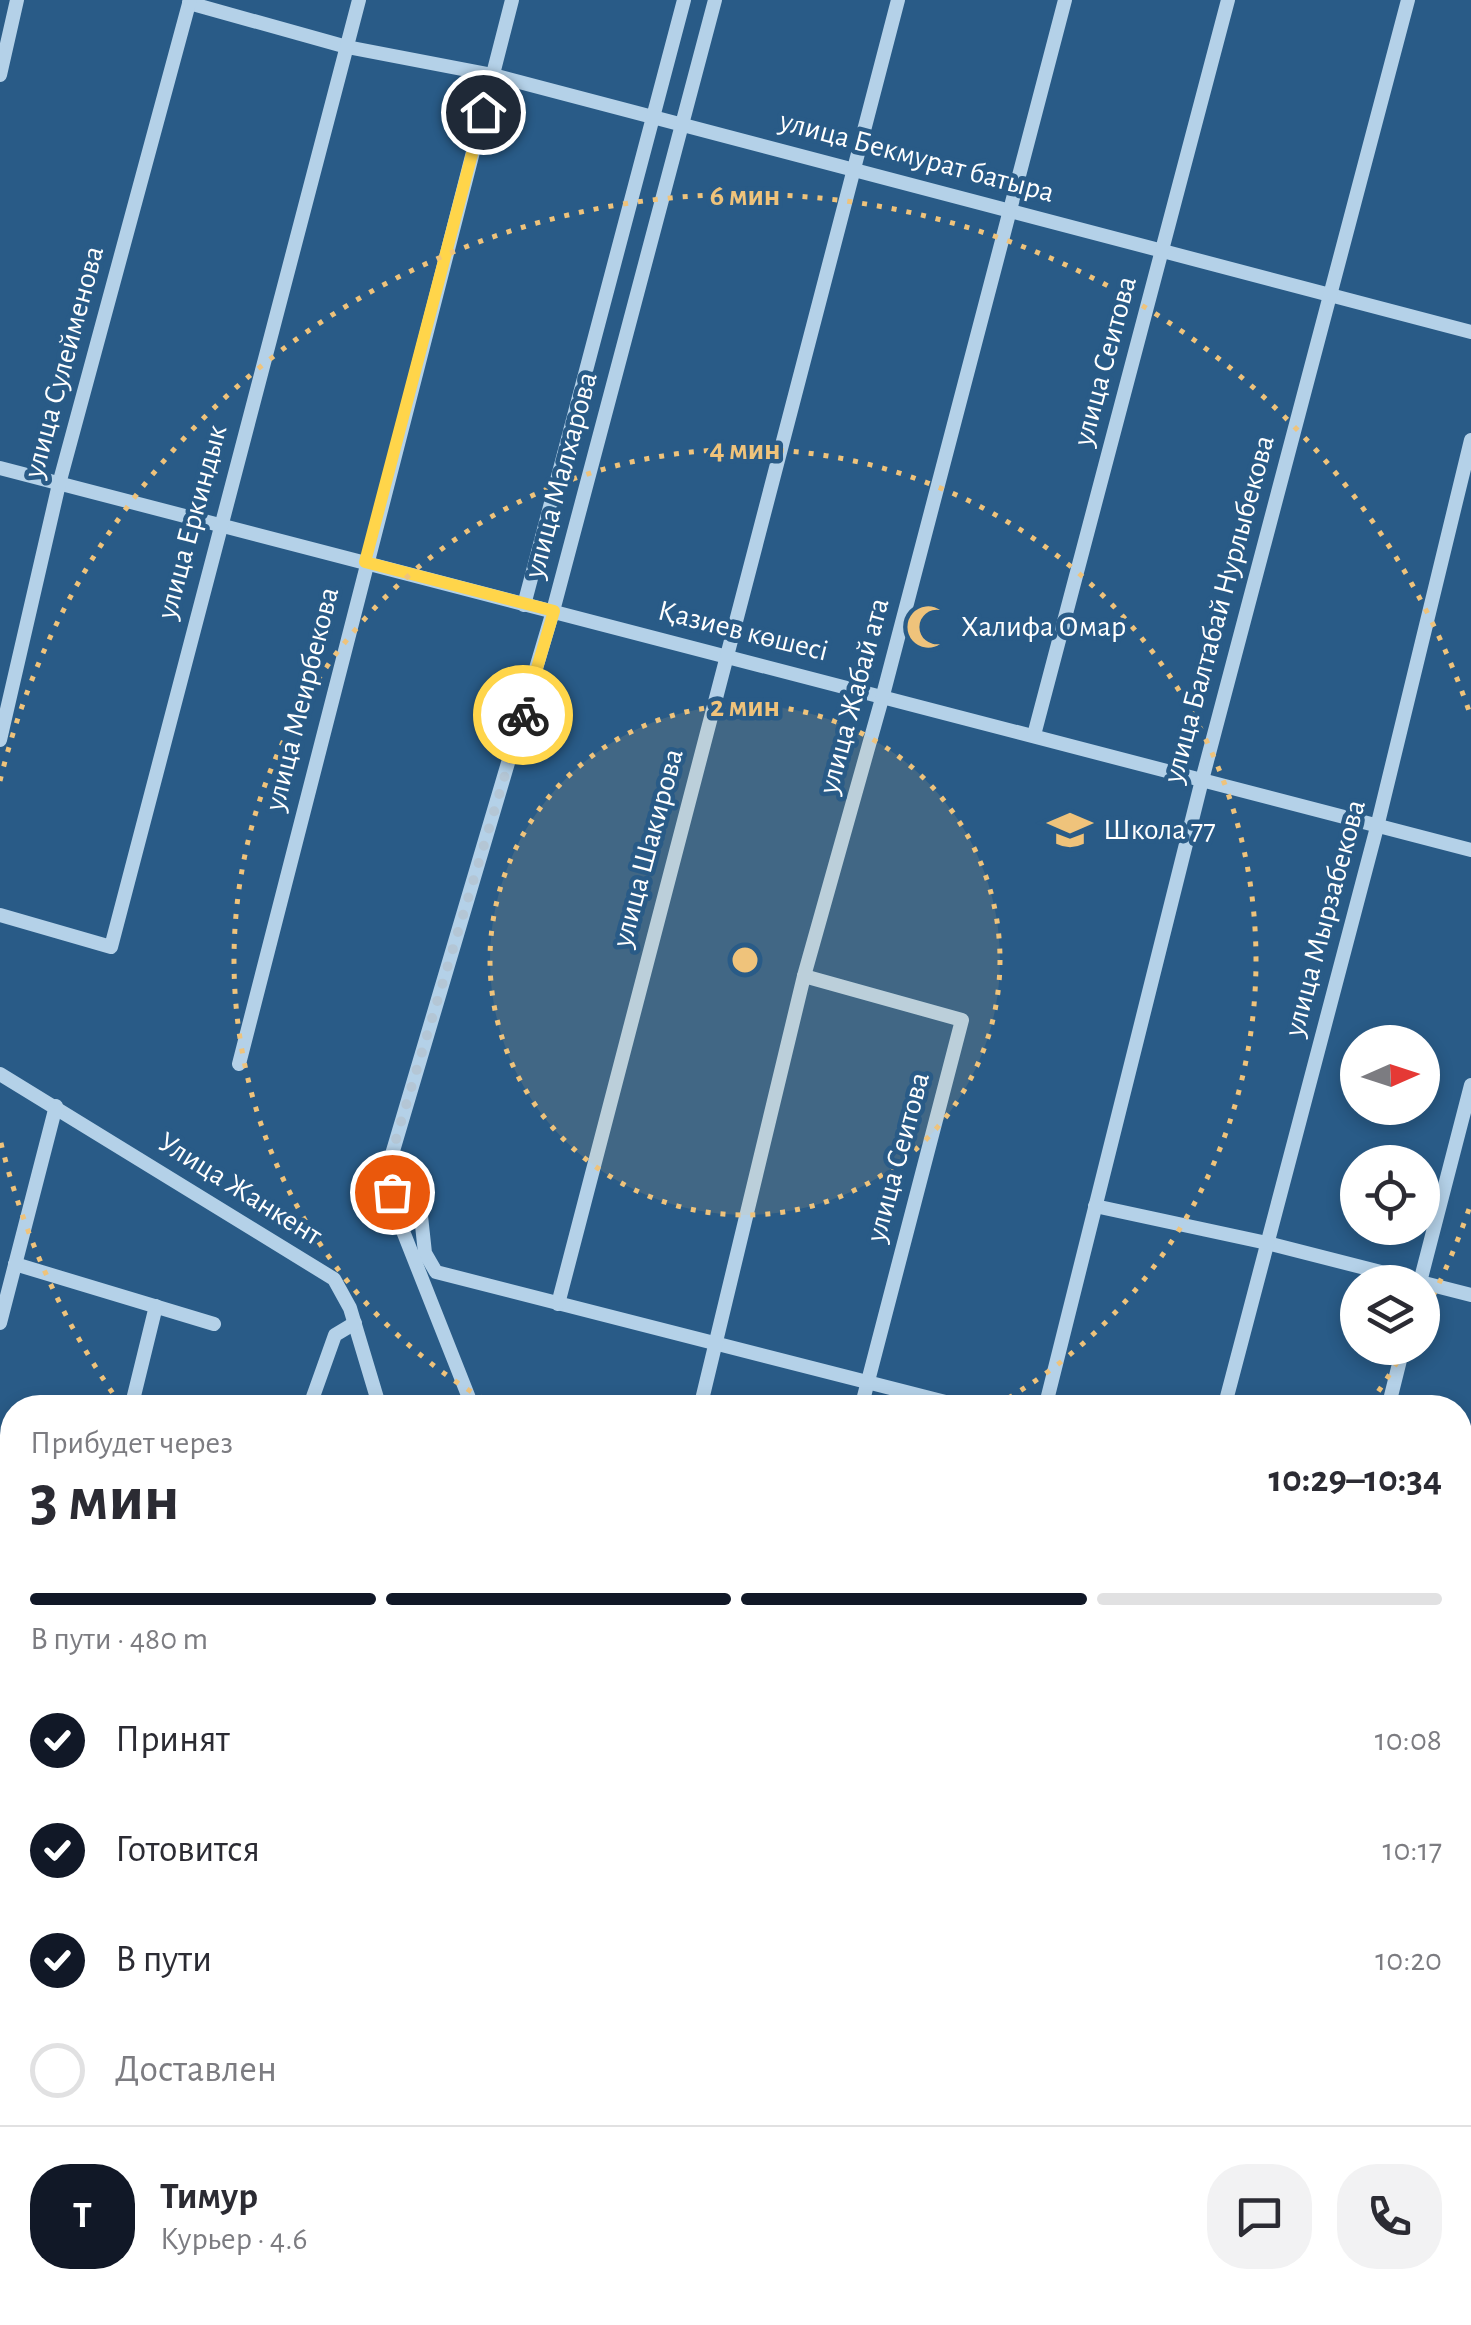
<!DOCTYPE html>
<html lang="ru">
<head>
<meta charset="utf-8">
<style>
  body { margin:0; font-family:"Alegreya Sans",sans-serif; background:#f2f2f3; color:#2b2b33; height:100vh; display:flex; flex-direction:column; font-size:38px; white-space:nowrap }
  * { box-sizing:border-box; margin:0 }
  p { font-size:32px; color:#7c7c81 }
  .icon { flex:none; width:55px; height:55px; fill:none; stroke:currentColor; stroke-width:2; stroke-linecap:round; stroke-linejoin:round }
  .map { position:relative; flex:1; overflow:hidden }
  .panel { position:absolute; left:0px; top:1395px; width:1472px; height:930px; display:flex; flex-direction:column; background:#fff; border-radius:40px 40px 0 0; box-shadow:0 5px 15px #0003 }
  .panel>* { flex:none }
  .needle { width:65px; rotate:87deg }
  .fabs { position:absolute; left:1340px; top:1025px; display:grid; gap:20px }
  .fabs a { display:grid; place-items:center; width:100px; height:100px; border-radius:50%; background:#fff; box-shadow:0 5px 15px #0003; font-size:50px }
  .pin { position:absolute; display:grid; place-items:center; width:85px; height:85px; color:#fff; margin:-42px; border:5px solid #fff; border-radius:50%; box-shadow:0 2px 10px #0007 }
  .courier { position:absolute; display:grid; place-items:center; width:100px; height:100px; margin:-50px; border:8px solid #ffd54a; border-radius:50%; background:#fff; color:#222; box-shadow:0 2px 12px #0007 }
  .summary em { font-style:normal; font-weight:700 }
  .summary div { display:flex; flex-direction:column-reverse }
  .summary { display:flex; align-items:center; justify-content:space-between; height:170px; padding:0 30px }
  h1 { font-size:65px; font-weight:700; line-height:75px }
  .bar { display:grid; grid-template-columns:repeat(4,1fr); gap:15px 10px; align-content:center; height:120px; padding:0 30px }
  .bar i { height:12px; border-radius:8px; background:#e1e1e2 }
  .bar .active { background:#111827 }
  .bar p { grid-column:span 4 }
  .line { display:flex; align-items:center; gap:25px; padding:0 30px; border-top:2px solid #e1e1e2 }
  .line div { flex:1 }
  .round { display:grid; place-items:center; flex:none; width:105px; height:105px; border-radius:40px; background:#f2f2f3 }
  ol { padding:0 30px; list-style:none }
  li { display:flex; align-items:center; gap:30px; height:110px }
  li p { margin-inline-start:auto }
  li .icon { padding:10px; border-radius:50%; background:#111827; color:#fff; stroke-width:4 }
  li:last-child { color:#7c7c81 }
  li i { width:55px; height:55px; border:5px solid #e1e1e2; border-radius:50% }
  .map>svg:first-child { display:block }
</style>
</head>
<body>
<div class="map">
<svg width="1471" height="2325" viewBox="0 0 1471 2325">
  <rect width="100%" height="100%" fill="#295b87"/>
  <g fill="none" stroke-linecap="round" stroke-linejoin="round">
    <polyline stroke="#587b99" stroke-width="11" points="254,2312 254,2325"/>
    <g stroke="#b4d1e8" stroke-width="14">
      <polyline points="189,3 347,47 493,75 1471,332"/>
      <polyline points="0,75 17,0"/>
      <polyline points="0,468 1471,850"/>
      <polyline points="524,605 684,0"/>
      <polyline points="1034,735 1228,0"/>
      <polyline points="0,740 59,484 190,0"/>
      <polyline points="0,915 111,947 359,0"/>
      <polyline points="804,976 962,1020 861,1408"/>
      <polyline points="239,1064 512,0"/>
      <polyline points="0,1074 334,1279 350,1308 380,1408"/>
      <polyline points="392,1193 421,1216 425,1253 436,1272 969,1408"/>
      <polyline points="1095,1206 1267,1243 1471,1295"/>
      <polyline points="15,1264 214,1324"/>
      <polyline points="1420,1282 1471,1085"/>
      <polyline points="558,1304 898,0"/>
      <polyline points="0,1323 56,1106"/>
      <polyline points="131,1408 156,1306"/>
      <polyline points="309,1408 335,1335 355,1323"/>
      <polyline points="473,1408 397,1216 390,1161 553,611 715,0"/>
      <polyline points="700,1408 804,976 883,695 1065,0"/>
      <polyline points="1045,1408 1202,780 1408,0"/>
      <polyline points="1224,1408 1377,827 1471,440"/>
      <polyline points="1388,1408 1403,1348"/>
      <polyline points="1460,1779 1471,1734"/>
      <polyline points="0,1914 12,1917"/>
      <polyline points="0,2050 12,2053"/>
      <polyline points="0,2192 12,2195"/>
      <polyline points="244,2312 245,2325"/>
      <polyline points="278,2312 279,2325"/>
      <polyline points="676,2312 680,2325"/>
      <polyline points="764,2312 769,2325"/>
      <polyline points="471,2325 475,2312"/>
      <polyline points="610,2325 613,2312"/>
      <polyline points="817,2325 820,2312"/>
      <polyline points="992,2325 995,2312"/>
      <polyline points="1153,2325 1156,2312"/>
      <polyline points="1324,2325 1327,2312"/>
    </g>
    <g stroke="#f6fafe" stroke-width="18">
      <polyline points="0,1760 12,1763"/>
      <polyline points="1460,2138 1471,2141"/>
    </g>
  </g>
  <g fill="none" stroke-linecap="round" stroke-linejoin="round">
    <polyline stroke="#b4c6d5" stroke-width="10" stroke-dasharray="0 18" points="392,1192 390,1162 398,1132 523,715"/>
    <polyline stroke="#ffd54a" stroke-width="12" points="483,112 365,562 554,611 523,715"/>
  </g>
  <circle cx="745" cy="960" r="255" fill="#efc37b" fill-opacity=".12"/>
  <g fill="none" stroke="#efc37b" stroke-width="5" stroke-dasharray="5 10">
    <circle cx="745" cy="960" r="255"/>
    <path d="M497 1407A511 511 0 1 1 993 1407"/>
    <path d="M1469 1209A766 766 0 0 1 1424 1314M1405 1349A766 766 0 0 1 1369 1405M121 1405A766 766 0 0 1 0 1139M0 781A766 766 0 0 1 1469 711"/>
  </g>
  <defs>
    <g id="mosque-bare" transform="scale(3.45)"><path d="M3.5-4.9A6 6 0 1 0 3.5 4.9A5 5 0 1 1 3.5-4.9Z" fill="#efc37b" stroke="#295b87" stroke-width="2.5" paint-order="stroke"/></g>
    <g id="school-bare" transform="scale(3.45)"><path d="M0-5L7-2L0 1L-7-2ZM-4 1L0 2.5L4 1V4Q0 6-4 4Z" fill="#efc37b" stroke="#295b87" stroke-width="2.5" paint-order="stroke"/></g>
  </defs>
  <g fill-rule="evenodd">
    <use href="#mosque-bare" x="928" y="627"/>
    <use href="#school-bare" x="1070" y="830"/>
  </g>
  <g text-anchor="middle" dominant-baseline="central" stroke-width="9" stroke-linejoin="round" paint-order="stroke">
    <g font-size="30" fill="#fff" stroke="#295b87">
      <text transform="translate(917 157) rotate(15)">улица Бекмурат батыра</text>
      <text transform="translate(1105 361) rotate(-75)">улица Сеитова</text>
      <text transform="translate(64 362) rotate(-75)">улица Сулейменова</text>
      <text transform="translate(561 475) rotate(-75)">улица Малхарова</text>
      <text transform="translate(192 522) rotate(-75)">улица Еркиндык</text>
      <text transform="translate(1219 609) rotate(-75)">улица Балтабай Нурлыбекова</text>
      <text transform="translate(743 631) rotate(14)">Қазиев көшесі</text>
      <text transform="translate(854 696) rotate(-75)">улица Жабай ата</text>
      <text transform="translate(302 699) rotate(-76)">улица Меирбекова</text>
      <text transform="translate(648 848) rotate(-75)">улица Шакирова</text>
      <text transform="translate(1325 918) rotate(-75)">улица Мырзабекова</text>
      <text transform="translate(898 1157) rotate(-75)">улица Сеитова</text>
      <text transform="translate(240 1189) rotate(32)">Улица Жанкент</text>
    </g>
    <g font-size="30" fill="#fff" stroke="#295b87" text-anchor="start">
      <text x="961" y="627">Халифа Омар</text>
      <text x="1103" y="830">Школа 77</text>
    </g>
  </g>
  <circle cx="745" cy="960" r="15" fill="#efc37b" stroke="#295b87" stroke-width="5"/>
  <g font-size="30" text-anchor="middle" font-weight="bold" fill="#efc37b" stroke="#295b87" stroke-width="9" stroke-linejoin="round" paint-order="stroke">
    <text x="745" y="205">6 мин</text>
    <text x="745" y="459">4 мин</text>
    <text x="745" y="716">2 мин</text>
  </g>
</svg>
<div class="fabs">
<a><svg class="needle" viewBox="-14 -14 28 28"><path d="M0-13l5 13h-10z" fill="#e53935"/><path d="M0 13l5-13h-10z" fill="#7c7c81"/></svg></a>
<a><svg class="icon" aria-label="locate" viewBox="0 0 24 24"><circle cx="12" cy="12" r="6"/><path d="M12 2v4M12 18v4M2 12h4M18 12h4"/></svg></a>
<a><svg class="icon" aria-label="layers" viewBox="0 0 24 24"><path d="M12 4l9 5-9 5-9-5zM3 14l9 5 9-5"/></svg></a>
</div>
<div class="pin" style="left:392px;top:1192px;background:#ea580c"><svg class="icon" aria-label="bag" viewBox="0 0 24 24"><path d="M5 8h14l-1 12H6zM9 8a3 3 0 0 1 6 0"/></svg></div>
<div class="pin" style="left:483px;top:112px;background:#1f2937"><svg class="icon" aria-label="home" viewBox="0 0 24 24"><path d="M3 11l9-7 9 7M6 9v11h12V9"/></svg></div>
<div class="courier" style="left:523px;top:715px"><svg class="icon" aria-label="bike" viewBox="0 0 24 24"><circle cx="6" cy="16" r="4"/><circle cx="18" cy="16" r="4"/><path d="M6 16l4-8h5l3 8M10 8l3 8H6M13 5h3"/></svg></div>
<section class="panel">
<div class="summary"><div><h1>3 мин</h1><p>Прибудет через</p></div><em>10:29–10:34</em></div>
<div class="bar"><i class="active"></i><i class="active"></i><i class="active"></i><i></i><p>В пути · 480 m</p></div>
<ol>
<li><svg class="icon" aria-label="check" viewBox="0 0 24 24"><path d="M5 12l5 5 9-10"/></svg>Принят<p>10:08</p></li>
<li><svg class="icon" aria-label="check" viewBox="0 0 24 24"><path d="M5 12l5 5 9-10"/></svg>Готовится<p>10:17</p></li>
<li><svg class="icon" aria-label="check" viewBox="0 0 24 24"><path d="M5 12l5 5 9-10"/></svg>В пути<p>10:20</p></li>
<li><i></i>Доставлен</li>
</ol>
<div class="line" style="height:180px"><b class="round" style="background:#111827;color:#fff">Т</b><div><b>Тимур</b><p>Курьер · 4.6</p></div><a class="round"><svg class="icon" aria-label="chat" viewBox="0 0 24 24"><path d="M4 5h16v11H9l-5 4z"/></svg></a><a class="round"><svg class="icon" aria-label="phone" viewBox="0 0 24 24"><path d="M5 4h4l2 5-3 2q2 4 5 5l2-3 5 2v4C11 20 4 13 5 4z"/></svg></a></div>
</section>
</div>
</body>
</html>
